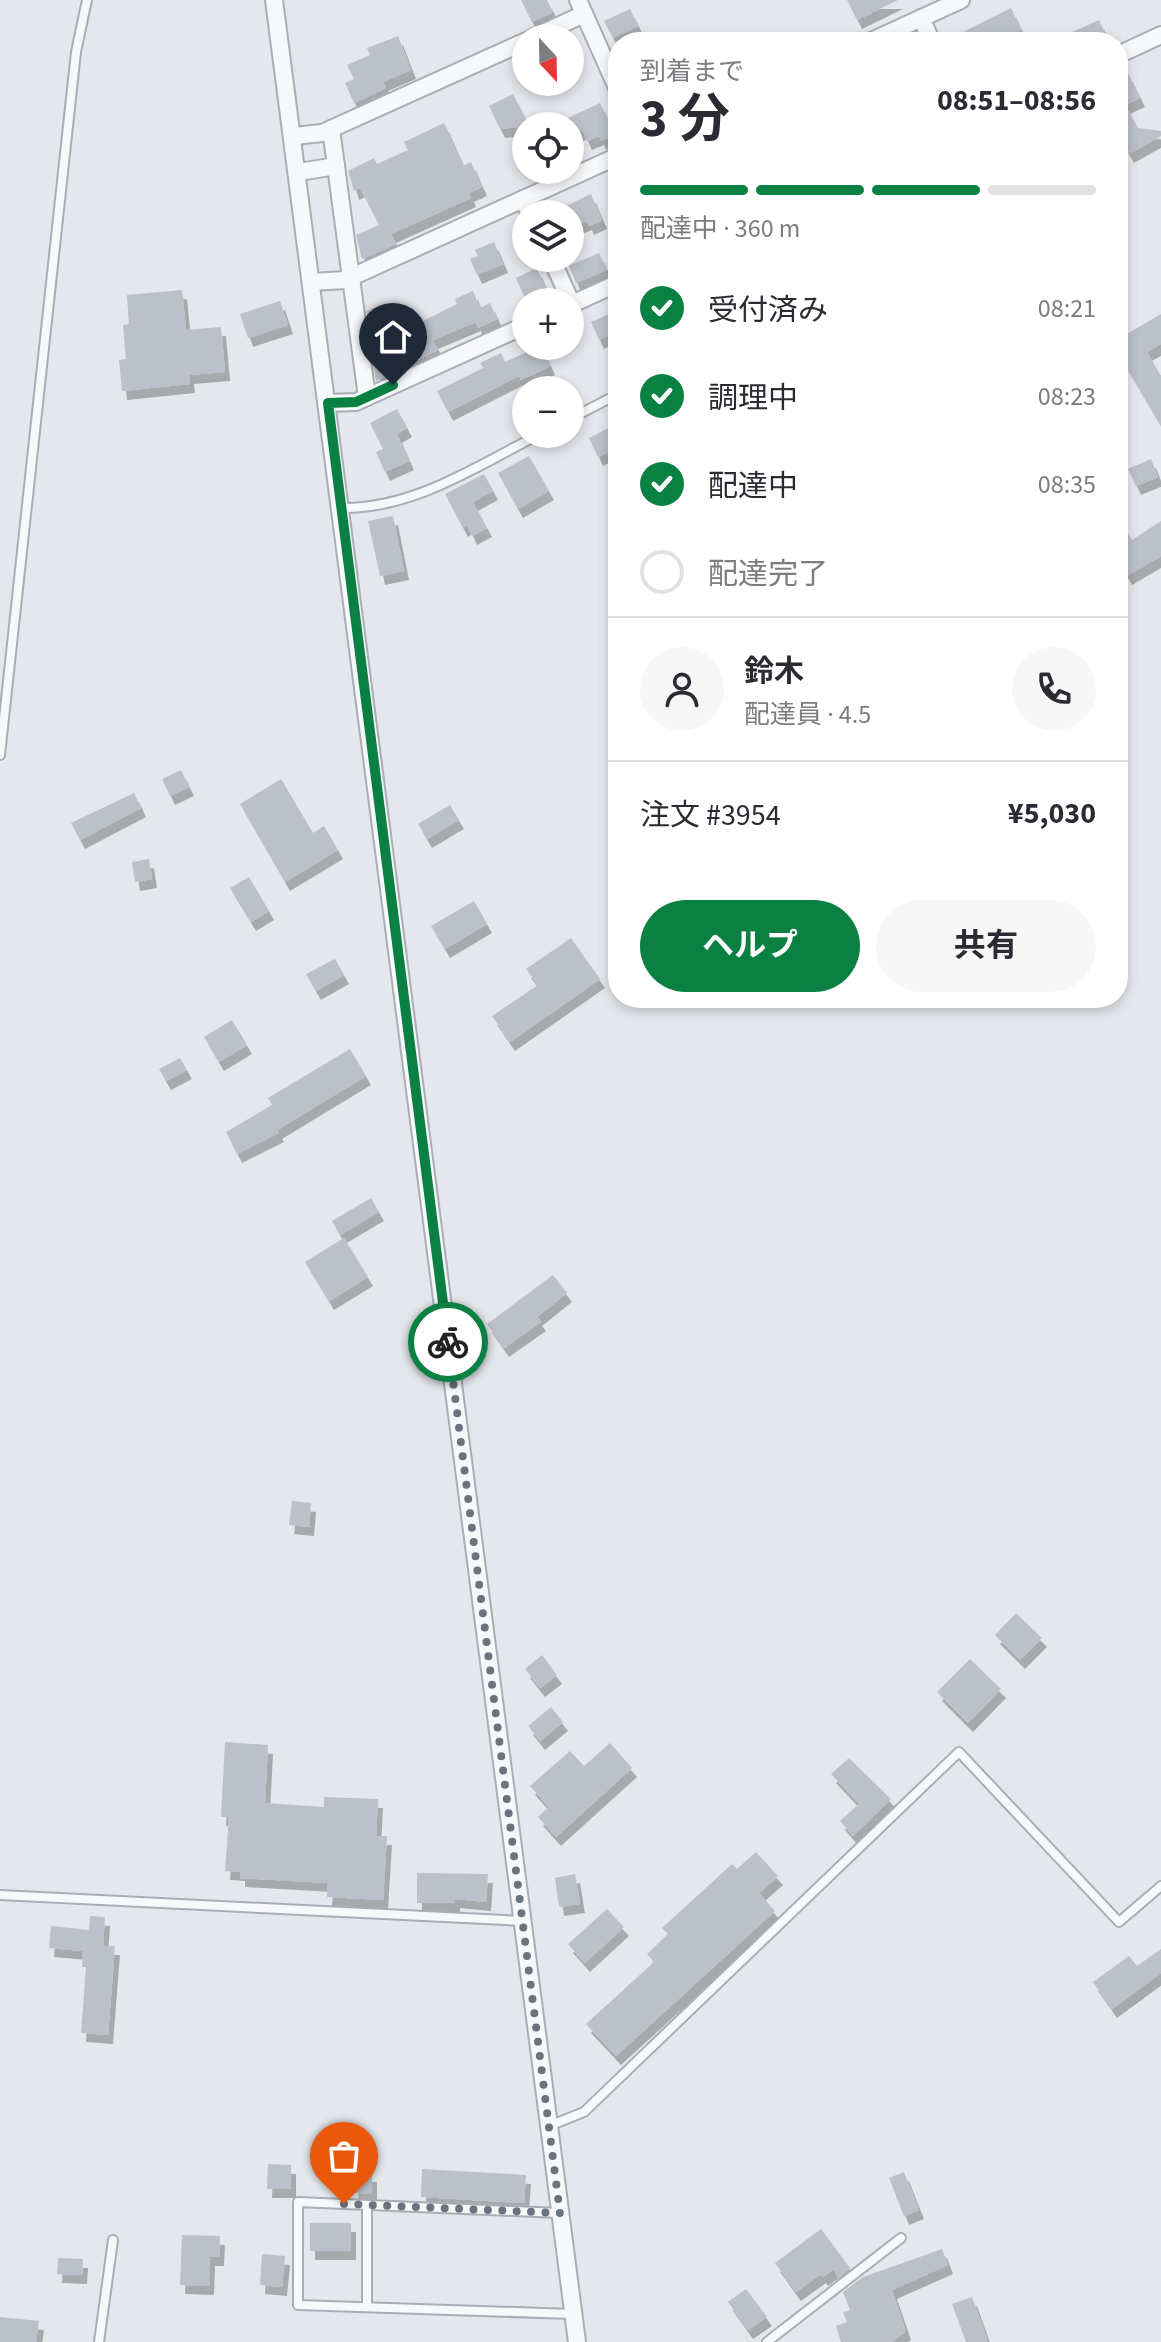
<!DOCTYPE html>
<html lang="ja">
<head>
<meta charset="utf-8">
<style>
  body { margin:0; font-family:"Source Sans 3","Noto Sans JP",sans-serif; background:#f7f7f7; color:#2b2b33; height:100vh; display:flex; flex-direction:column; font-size:30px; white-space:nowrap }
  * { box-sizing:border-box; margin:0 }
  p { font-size:26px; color:#7c7c81 }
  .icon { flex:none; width:44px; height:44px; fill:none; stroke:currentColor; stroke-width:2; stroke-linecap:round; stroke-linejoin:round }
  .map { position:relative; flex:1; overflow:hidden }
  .sheet { position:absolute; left:608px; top:32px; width:520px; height:976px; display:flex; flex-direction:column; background:#fff; border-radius:32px; box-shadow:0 4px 12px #0003 }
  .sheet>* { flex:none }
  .needle { width:52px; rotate:158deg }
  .controls { position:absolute; left:512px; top:24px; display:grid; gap:16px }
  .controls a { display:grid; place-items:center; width:72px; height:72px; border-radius:50%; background:#fff; box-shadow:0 4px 12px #0003; font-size:40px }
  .pin { position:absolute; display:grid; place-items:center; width:68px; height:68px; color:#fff; margin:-82px -34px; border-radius:50% 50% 50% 0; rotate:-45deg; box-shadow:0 0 8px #0007 }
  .pin .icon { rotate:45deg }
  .courier { position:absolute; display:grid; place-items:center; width:80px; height:80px; margin:-40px; border:6px solid #0b8043; border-radius:50%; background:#fff; color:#222; box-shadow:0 2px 10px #0007 }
  .head em { font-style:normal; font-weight:700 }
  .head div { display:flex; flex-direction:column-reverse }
  .head { display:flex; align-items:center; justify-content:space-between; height:136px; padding:0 32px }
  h1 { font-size:52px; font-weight:700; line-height:60px }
  .bar { display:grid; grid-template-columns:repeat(4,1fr); gap:12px 8px; align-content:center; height:96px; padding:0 32px }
  .bar i { height:10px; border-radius:6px; background:#e1e1e2 }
  .bar .active { background:#0b8043 }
  .bar p { grid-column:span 4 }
  .line { display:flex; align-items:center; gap:20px; padding:0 32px; border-top:2px solid #e1e1e2 }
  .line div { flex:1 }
  .round { display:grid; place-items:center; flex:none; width:84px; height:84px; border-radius:42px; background:#f7f7f7 }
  ol { padding:0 32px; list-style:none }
  li { display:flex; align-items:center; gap:24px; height:88px }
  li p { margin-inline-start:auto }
  li .icon { padding:8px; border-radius:50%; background:#0b8043; color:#fff; stroke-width:4 }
  li:last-child { color:#7c7c81 }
  li i { width:44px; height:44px; border:4px solid #e1e1e2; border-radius:50% }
  .action { display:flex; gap:16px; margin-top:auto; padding:16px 32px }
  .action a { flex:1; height:92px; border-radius:48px; background:#0b8043; color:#fff; font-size:32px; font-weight:700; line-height:92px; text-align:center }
  .action a+a { background:#f7f7f7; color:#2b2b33 }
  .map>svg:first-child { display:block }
</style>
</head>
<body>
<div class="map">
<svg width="1161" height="2342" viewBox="0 0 1161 2342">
  <defs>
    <filter id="shadow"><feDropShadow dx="5" dy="9" stdDeviation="0" flood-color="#0004"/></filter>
  </defs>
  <rect width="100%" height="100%" fill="#e4e7ec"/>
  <g fill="#bbc0c9" filter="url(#shadow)">
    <polygon points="521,0 547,0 553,12 532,22"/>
    <polygon points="847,0 898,0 857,20"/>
    <polygon points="1011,8 1021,30 994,42 943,42"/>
    <polygon points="630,9 638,26 613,38 604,21"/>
    <polygon points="1099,20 1109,42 1050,42"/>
    <polygon points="398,36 411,70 383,82 386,88 354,103 345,83 354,79 347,65 370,55 367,48"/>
    <polygon points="1128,73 1140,98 1125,105 1138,128 1161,131 1161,136 1129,154 1118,135 1118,78"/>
    <polygon points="513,94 529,126 500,129 489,106"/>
    <polygon points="600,103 615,134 601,141 599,136 587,141 582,130 576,134 568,118"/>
    <polygon points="444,123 463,166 471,162 482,187 469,193 471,198 391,234 396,244 362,259 356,235 379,225 360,188 354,191 348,171 374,158 377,164 408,150 404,142"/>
    <polygon points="591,194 602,220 589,226 587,221 570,228 570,214 549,214"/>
    <polygon points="494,242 503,264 477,275 470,259 478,256 475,250"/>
    <polygon points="599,253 607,270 576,283 569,266"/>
    <polygon points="537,268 545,287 524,296 516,278"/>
    <polygon points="182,290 186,330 221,327 225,372 189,375 190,384 122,391 119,360 126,359 123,325 129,324 127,295"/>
    <polygon points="473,291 480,308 490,303 497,319 478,328 476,322 433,340 438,350 376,381 373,359 379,357 370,335 367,311 386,303 399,333 457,304 455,299"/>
    <polygon points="280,301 288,325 248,338 240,314"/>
    <polygon points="618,310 618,331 599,340 591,322"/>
    <polygon points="1161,314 1161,344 1147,352 1161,376 1161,426 1118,353 1118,339"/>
    <polygon points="541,346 550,366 521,380 519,376 448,412 437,391 483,368 480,363 501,353 505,362"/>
    <polygon points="397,409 407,428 397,434 409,461 385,472 376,452 383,449 370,423"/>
    <polygon points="618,423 618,447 598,457 589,438"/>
    <polygon points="529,456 549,491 518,509 498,473"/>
    <polygon points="1151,459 1158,477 1136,486 1128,469"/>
    <polygon points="484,474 493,491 473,502 487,528 472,536 467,525 463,528 445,494"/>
    <polygon points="393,516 404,571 380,576 368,521"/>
    <polygon points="1118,516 1132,540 1161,521 1161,556 1127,576 1118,560"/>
    <polygon points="181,770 189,787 170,796 162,779"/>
    <polygon points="281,779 313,833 324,826 338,850 285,882 240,804"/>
    <polygon points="134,793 141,808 80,840 71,823"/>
    <polygon points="450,805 459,820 427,839 418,824"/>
    <polygon points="149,859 152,879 135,882 132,862"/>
    <polygon points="249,877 269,911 251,922 230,888"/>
    <polygon points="474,901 487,924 445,949 431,926"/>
    <polygon points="571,938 600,979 510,1042 492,1016 538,985 526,969"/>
    <polygon points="335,959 344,975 316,991 306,974"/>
    <polygon points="232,1020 247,1045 219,1062 204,1037"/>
    <polygon points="350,1049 366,1076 277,1130 279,1133 237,1154 226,1132 272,1105 268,1098"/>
    <polygon points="180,1058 187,1070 166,1081 159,1069"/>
    <polygon points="371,1198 379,1212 340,1235 332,1221"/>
    <polygon points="344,1238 368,1277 329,1301 305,1262"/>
    <polygon points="553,1275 567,1293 537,1317 541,1322 504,1348 487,1324"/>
    <polygon points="292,1501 311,1503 309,1527 289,1525"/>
    <polygon points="1016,1613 1042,1638 1020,1660 995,1635"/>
    <polygon points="542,1655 557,1675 540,1688 525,1669"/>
    <polygon points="970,1659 1001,1689 968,1723 937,1692"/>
    <polygon points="551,1707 563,1722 540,1741 528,1726"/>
    <polygon points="225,1742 268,1745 265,1803 324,1807 324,1797 378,1799 376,1836 387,1836 383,1900 327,1897 328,1883 240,1878 240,1872 225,1871 229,1817 221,1817"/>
    <polygon points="610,1743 632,1768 556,1837 538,1817 549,1807 530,1786 570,1751 584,1766"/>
    <polygon points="849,1758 891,1799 853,1836 840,1821 859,1804 831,1774"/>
    <polygon points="756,1852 778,1876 759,1893 775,1911 616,2056 586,2024 654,1962 647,1954 668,1934 662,1928 732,1864 737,1869"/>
    <polygon points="417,1873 488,1874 486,1902 455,1899 455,1903 417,1903"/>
    <polygon points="575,1874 580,1904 559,1907 555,1878"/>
    <polygon points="607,1909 624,1927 585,1963 568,1944"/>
    <polygon points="90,1916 105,1917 103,1946 115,1946 108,2035 81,2033 86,1967 82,1967 83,1951 49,1948 51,1926 89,1930"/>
    <polygon points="1161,1949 1161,1973 1112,2009 1093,1982 1129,1956 1137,1966"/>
    <polygon points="268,2164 291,2165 291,2189 267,2189"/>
    <polygon points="422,2169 526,2175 524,2203 421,2197"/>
    <polygon points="904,2172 919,2210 904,2216 889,2178"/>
    <polygon points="354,2173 372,2173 372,2194 353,2193"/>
    <rect x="310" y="2223" width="41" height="28"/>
    <polygon points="821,2229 850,2268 838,2278 834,2269 823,2277 821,2274 796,2292 775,2263"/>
    <polygon points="182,2235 220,2236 219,2257 210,2257 209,2286 180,2285"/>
    <polygon points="942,2249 948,2265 892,2290 906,2331 892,2342 841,2342 836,2326 847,2322 843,2312 850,2310 843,2292 863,2277"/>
    <polygon points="262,2254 285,2256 282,2287 260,2285"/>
    <polygon points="58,2258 83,2259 82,2275 57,2274"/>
    <polygon points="746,2289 767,2317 748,2330 728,2302"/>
    <polygon points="972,2297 988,2342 966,2342 952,2304"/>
    <polygon points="0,2317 39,2321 36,2342 0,2342"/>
  </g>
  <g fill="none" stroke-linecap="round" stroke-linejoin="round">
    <g stroke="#a9aeb6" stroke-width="12">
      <g id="lane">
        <polyline points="570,419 618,394"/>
        <path d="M341 508C414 509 477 466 540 434"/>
        <polyline points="0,755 76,52 87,0"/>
        <polyline points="0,1895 523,1921"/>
        <polyline points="549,2126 584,2112 959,1752 1119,1922 1161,1886"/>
        <polyline points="367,2205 367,2307"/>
        <polyline points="559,2213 298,2202 298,2305 573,2314"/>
        <polyline points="99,2342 113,2240"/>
        <polyline points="767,2342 901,2238"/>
      </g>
    </g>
    <g stroke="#a9aeb6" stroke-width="20">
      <g id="street">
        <polyline points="274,0 577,2342"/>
        <polyline points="578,0 618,90"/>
        <polyline points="921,18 932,42"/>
        <polyline points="532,38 584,14"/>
        <polyline points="869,42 961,0"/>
        <polyline points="1118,55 1161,35"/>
        <polyline points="331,129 367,397"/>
        <polyline points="294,136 322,133 526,41"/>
        <polyline points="299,172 336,166"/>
        <polyline points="523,199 530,214"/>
        <polyline points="551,258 572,304"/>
        <polyline points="312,282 345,280 618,156"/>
        <polyline points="570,305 618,283"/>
        <polyline points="328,403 356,402 526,325"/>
      </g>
    </g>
    <use href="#lane" stroke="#f7f8fa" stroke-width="8"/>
    <use href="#street" stroke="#f7f8fa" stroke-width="16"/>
  </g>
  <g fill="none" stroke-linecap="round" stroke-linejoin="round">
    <polyline stroke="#6c737f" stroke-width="8" stroke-dasharray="0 14.4" points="344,2204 560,2213 448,1342"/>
    <polyline stroke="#0b8043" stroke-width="10" points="393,385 356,402 328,403 448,1342"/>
  </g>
</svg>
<div class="controls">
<a><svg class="needle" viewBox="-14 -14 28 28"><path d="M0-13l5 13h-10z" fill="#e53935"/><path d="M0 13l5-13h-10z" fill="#7c7c81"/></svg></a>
<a><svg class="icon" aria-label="locate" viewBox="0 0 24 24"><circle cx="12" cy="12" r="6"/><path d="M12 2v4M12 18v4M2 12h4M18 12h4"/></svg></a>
<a><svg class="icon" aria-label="layers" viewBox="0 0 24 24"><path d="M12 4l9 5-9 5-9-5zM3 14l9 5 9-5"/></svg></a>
<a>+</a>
<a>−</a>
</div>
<div class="pin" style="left:344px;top:2204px;background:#ea580c"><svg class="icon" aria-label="bag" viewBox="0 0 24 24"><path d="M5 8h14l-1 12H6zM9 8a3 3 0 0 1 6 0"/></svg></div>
<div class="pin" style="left:393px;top:385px;background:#1f2937"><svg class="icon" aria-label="home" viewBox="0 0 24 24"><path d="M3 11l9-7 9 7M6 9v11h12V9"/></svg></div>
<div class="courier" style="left:448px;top:1342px"><svg class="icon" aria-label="bike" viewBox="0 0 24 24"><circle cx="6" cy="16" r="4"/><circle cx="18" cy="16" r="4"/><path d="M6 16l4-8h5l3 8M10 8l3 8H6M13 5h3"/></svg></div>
<section class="sheet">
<div class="head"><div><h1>3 分</h1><p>到着まで</p></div><em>08:51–08:56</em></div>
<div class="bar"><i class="active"></i><i class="active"></i><i class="active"></i><i></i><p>配達中 · 360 m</p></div>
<ol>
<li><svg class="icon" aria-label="check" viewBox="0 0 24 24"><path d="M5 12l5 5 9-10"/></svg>受付済み<p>08:21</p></li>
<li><svg class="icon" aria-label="check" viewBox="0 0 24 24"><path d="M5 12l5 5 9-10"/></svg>調理中<p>08:23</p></li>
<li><svg class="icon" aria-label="check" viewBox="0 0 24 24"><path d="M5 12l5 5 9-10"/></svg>配達中<p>08:35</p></li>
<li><i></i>配達完了</li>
</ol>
<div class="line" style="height:144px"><a class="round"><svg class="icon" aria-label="person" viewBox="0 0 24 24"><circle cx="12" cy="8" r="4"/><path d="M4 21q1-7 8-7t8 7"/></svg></a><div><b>鈴木</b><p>配達員 · 4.5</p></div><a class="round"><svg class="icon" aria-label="phone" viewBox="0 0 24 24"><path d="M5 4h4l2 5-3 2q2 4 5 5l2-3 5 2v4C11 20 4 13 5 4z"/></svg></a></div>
<div class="line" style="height:104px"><div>注文 #3954</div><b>¥5,030</b></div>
<div class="action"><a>ヘルプ</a><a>共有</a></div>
</section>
</div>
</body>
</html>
